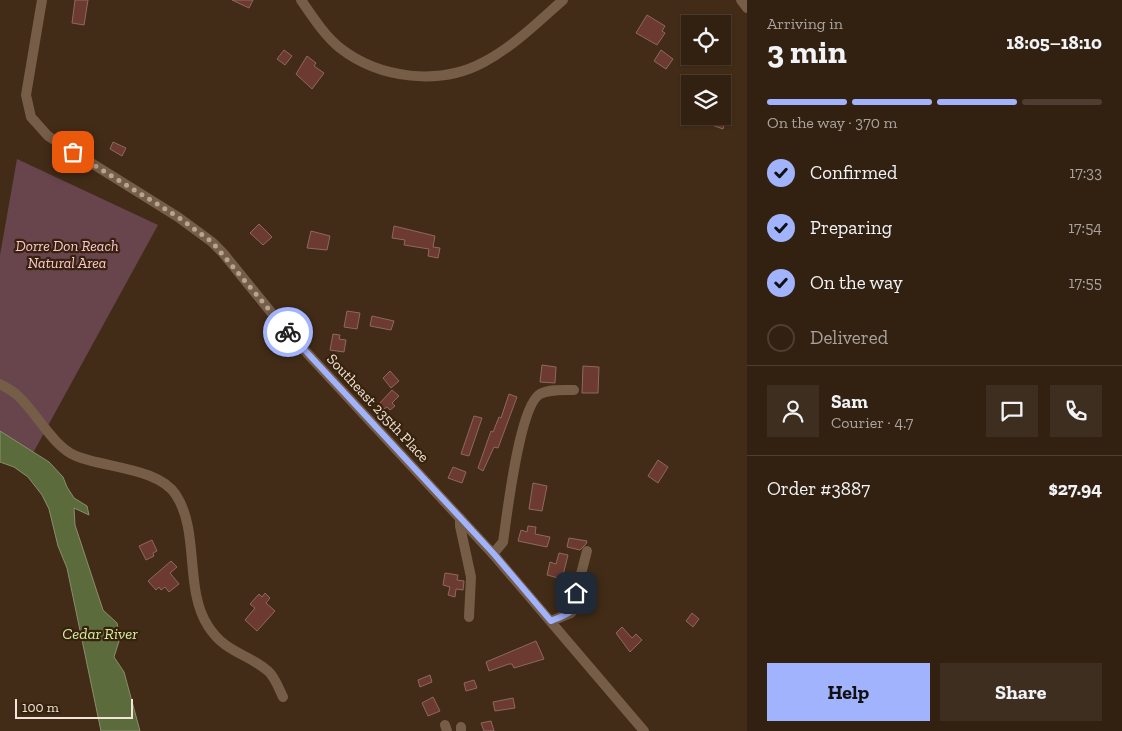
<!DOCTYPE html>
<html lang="en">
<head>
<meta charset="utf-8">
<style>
  body { margin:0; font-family:"Zilla Slab",serif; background:#3d2e1f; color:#f1f3f6; height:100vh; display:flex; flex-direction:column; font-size:19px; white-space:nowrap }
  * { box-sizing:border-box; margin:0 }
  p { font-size:16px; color:#a8a39f }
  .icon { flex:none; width:28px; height:28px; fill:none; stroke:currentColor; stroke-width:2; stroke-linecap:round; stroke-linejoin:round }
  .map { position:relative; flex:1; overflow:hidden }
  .sheet { display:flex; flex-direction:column; background:#322111; width:375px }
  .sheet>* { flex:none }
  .fabs { position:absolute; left:681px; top:15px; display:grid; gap:10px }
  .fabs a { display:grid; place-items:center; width:50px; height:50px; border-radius:0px; background:#322111; box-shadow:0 1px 4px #0004,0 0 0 1px #4d3e31; font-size:25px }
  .scale { position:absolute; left:15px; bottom:12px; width:118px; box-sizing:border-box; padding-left:5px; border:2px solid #f2e4d7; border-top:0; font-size:14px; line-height:18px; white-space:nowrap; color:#f2e4d7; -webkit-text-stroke:4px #37220d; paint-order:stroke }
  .pin { position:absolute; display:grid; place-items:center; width:42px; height:42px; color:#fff; margin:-21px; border-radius:10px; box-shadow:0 2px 8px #0006 }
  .courier { position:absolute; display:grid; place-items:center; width:50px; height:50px; margin:-25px; border:4px solid #a1b3fd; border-radius:50%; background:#fff; color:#222; box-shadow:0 1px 6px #0007 }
  .headline em { font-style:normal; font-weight:700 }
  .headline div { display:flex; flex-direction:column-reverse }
  .headline { display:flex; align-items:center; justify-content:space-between; height:85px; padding:0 20px }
  h1 { font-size:32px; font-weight:700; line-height:38px }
  .bar { display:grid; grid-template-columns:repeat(4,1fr); gap:8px 5px; align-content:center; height:60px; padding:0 20px }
  .bar i { height:6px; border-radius:4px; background:#4d3e31 }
  .bar .on { background:#a1b3fd }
  .bar p { grid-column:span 4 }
  .line { display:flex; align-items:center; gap:12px; padding:0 20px; border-top:1px solid #4d3e31 }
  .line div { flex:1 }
  .round { display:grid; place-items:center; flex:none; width:52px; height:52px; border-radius:0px; background:#3d2e1f }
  ol { padding:0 20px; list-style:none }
  li { display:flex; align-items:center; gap:15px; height:55px }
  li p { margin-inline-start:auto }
  li .icon { padding:5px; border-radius:50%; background:#a1b3fd; color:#111; stroke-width:4 }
  li:last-child { color:#a8a39f }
  li i { width:28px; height:28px; border:2px solid #4d3e31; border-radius:50% }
  .primary-button { display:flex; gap:10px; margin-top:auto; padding:10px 20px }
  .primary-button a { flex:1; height:58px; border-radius:0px; background:#a1b3fd; color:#111; font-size:20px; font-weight:700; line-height:58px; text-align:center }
  .primary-button a+a { background:#3d2e1f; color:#f1f3f6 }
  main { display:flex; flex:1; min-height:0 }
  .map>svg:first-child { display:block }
</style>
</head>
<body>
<main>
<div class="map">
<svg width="747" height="731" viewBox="0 0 747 731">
  <rect width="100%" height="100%" fill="#422c17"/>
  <polygon fill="#68444d" points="17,159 158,225 33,453 0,434 0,255"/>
  <polygon fill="#5b6b3b" stroke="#888f6a" points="0,431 49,462 63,477 67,487 74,498 87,506 89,515 74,508 75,525 103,610 117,623 120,638 114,657 124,672 140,731 101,731 67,568 58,546 49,509 42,495 28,477 14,467 0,462"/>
  <g fill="#6d3a2f" stroke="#8c6961">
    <polygon points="75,0 88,0 84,25 72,23"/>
    <polygon points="232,0 253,0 249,8"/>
    <polygon points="647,15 665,26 662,31 665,33 657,45 636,33"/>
    <polygon points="284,50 292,56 285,65 277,59"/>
    <polygon points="661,50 673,59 666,69 654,61"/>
    <polygon points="307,56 316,63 314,66 324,73 312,89 296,74"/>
    <polygon points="687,116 721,116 726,118 723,129"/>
    <polygon points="113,142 126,148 122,156 110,149"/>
    <polygon points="259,224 272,237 263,245 250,233"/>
    <polygon points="394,226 435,236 433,247 440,248 438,258 428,256 429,249 404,245 405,240 392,238"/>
    <polygon points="311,231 330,236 327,250 307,248"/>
    <polygon points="347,311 360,313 357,329 344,327"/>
    <polygon points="372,316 394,321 391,330 370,326"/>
    <polygon points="333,334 340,335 339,339 346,340 344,352 330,350"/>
    <polygon points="542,365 556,367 555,383 540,382"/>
    <polygon points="583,366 599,367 598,393 582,393"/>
    <polygon points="390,371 399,381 391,388 383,378"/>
    <polygon points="392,390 399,396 392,403 395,406 390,410 387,407 384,409 379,404"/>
    <polygon points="509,394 517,397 498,448 494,447 483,471 478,468 491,431 493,432 499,417 501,418"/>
    <polygon points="474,416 482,418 469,456 461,454"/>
    <polygon points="658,460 668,467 658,483 648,476"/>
    <polygon points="453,467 466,472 462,483 448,478"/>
    <polygon points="533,483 547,486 542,511 529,509"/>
    <polygon points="528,526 536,527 535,534 550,537 547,547 518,541 521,530 527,532"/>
    <polygon points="569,538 587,541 586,544 580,550 567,547"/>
    <polygon points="152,540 157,551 153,553 154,556 146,560 139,546"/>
    <polygon points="559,553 568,555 562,579 547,575 550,562 556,564"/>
    <polygon points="171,561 177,567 170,573 179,584 169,592 165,587 161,590 159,587 156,590 148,581"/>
    <polygon points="445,573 458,575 457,580 464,581 463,590 456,589 455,597 448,595 450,587 443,585"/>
    <polygon points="265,593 270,598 266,603 275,611 257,631 245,620 255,608 250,604 259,594 262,597"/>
    <polygon points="692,613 699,619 693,627 686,621"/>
    <polygon points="622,627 632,638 636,634 642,640 630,652 616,633"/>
    <polygon points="536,641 544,659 514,668 512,664 509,664 489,671 486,662"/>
    <polygon points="430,675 432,682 420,687 418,680"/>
    <polygon points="474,680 477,688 466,691 464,683"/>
    <polygon points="433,697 440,711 428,716 422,703"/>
    <polygon points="513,698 515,708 495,711 493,702"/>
    <polygon points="491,721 494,731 484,731 481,723"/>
  </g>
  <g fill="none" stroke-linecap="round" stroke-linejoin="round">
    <g stroke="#765d47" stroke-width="10">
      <polyline points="42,0 26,95 31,117 48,136 178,217 212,242 223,253 283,327 493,554 644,731"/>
      <path d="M301 0C313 17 324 35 340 48 380 79 440 86 484 62 514 46 538 22 563 0"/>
      <polyline points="741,0 747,8"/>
      <path d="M0 384C5 387 11 390 16 394 35 410 53 447 76 456 105 468 159 468 176 495 200 532 184 589 208 626 225 653 247 653 268 671 275 677 279 689 283 697"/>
      <polyline points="460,518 460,526 471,577 469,617"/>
      <path d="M493 554 503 542C507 516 519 406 540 394 550 389 564 390 574 390"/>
      <polyline points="551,621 571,613 575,606 576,593 587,551"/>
      <polyline points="445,725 447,731"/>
      <polyline points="461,731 461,727"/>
    </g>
  </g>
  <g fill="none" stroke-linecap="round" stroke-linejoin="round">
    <polyline stroke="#b4a494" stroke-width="5" stroke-dasharray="0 9" points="73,152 178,217 212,242 288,332"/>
    <path stroke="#a1b3fd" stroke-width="6" d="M288 332 494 554 551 621C569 613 575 615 576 593"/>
  </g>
  <g text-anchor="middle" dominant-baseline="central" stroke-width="4.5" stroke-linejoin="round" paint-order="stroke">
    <g font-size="15" font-style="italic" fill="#fcc6d2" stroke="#37220d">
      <text x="67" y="246">Dorre Don Reach<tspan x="67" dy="17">Natural Area</tspan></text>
    </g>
    <g font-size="15" fill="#f2e4d7" stroke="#37220d">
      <text transform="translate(378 408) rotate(47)">Southeast 235th Place</text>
    </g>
    <g font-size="16" font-style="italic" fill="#d3eea1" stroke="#37220d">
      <text x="100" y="633">Cedar River</text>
    </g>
  </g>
</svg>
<div class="fabs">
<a><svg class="icon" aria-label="locate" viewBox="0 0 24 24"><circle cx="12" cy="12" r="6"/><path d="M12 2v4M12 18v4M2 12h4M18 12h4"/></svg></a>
<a><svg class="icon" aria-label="layers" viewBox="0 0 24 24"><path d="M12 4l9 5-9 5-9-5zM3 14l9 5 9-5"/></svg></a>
</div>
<div class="scale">100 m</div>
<div class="pin" style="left:73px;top:152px;background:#ea580c"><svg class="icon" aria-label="bag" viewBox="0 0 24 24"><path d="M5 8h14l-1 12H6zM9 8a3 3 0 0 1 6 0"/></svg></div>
<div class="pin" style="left:576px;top:593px;background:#1f2937"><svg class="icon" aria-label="home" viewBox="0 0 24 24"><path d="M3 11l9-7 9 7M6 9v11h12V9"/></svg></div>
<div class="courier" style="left:288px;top:332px"><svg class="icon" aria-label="bike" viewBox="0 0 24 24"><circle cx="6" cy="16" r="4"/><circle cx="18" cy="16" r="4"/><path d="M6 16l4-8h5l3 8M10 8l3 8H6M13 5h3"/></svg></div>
</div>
<section class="sheet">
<div class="headline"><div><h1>3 min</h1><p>Arriving in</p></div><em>18:05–18:10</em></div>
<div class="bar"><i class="on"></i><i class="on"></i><i class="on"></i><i></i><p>On the way · 370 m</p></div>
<ol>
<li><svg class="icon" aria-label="check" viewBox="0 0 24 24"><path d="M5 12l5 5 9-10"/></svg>Confirmed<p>17:33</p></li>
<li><svg class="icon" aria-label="check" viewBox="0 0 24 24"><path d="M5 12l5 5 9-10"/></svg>Preparing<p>17:54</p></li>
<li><svg class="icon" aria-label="check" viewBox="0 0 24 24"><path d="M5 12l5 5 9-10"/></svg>On the way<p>17:55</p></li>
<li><i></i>Delivered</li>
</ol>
<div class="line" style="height:90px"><a class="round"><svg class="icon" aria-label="person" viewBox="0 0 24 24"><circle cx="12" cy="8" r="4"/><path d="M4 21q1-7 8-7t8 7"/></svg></a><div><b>Sam</b><p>Courier · 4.7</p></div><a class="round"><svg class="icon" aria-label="chat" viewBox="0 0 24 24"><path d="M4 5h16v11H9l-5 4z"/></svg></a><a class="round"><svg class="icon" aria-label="phone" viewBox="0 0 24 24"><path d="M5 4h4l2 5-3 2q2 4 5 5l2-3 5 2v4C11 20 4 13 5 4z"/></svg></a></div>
<div class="line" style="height:65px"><div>Order #3887</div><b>$27.94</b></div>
<div class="primary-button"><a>Help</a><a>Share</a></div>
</section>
</main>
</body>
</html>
